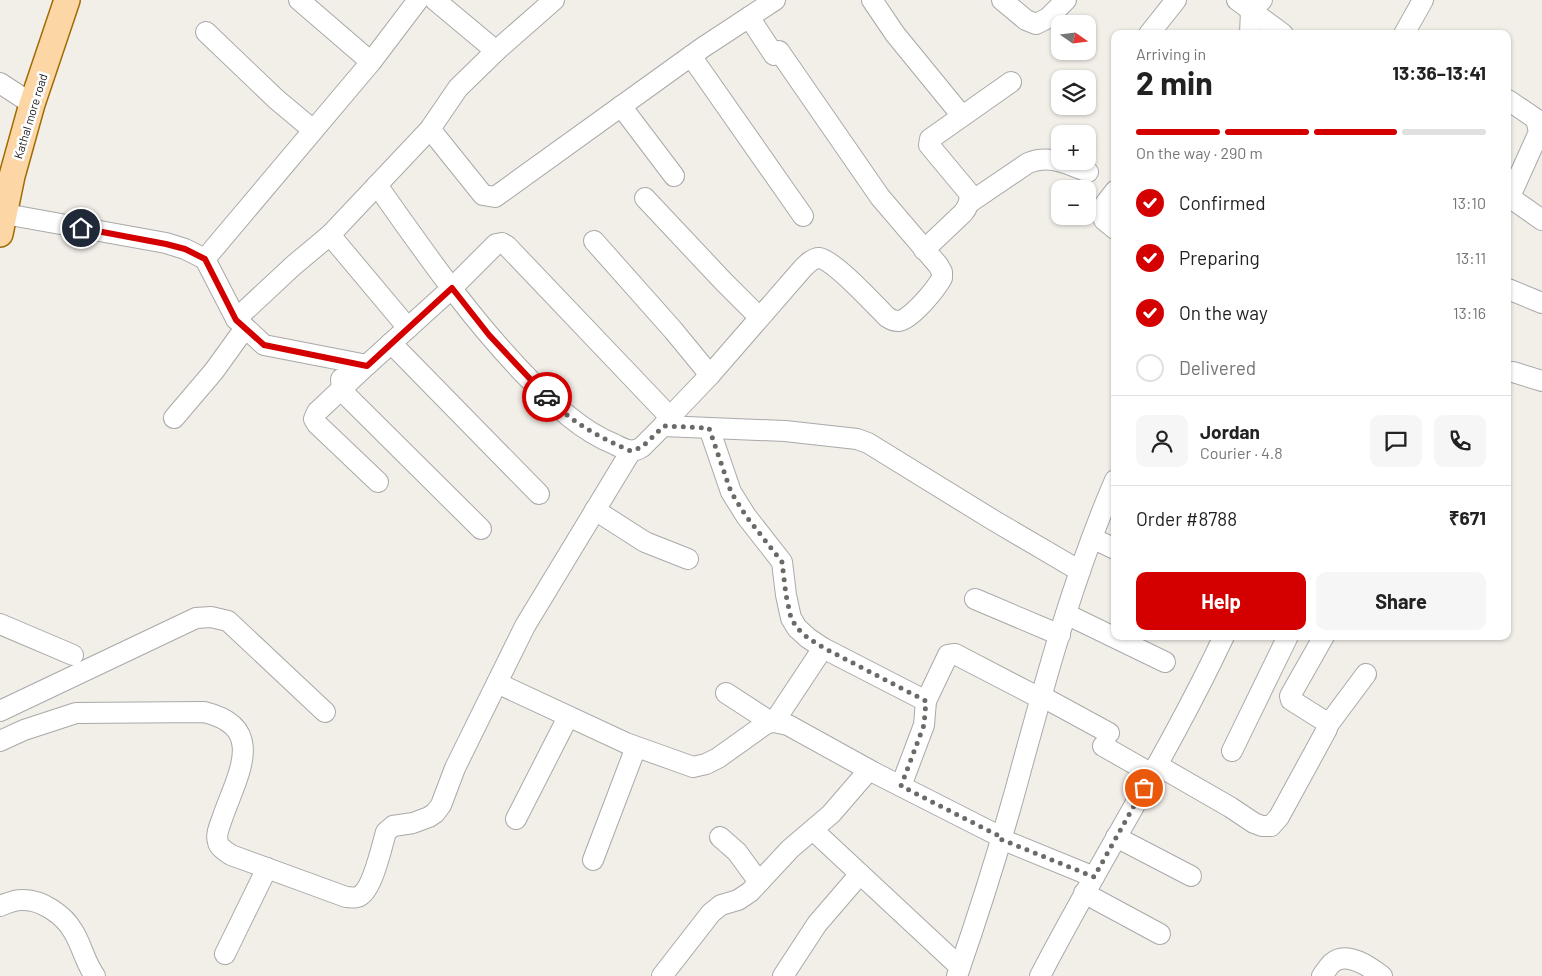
<!DOCTYPE html>
<html lang="en">
<head>
<meta charset="utf-8">
<style>
  body { margin:0; font-family:Barlow,sans-serif; background:#f6f6f6; color:#222; height:100vh; display:flex; flex-direction:column; font-size:19px; white-space:nowrap }
  * { box-sizing:border-box; margin:0 }
  p { font-size:16px; color:#767676 }
  .icon { flex:none; width:28px; height:28px; fill:none; stroke:currentColor; stroke-width:2; stroke-linecap:round; stroke-linejoin:round }
  .map { position:relative; flex:1; overflow:hidden }
  .sheet { position:absolute; left:1111px; top:30px; width:400px; height:610px; display:flex; flex-direction:column; background:#fff; border-radius:10px; box-shadow:0 1px 4px #0004 }
  .sheet>* { flex:none }
  .needle { width:32px; rotate:104deg }
  .tools { position:absolute; left:1051px; top:15px; display:grid; gap:10px }
  .tools a { display:grid; place-items:center; width:45px; height:45px; border-radius:10px; background:#fff; box-shadow:0 1px 4px #0004; font-size:25px }
  .pin { position:absolute; display:grid; place-items:center; width:42px; height:42px; color:#fff; margin:-21px; border:2px solid #fff; border-radius:50%; box-shadow:0 1px 5px #0007 }
  .courier { position:absolute; display:grid; place-items:center; width:50px; height:50px; margin:-25px; border:4px solid #d40000; border-radius:50%; background:#fff; color:#222; box-shadow:0 1px 6px #0007 }
  .head em { font-style:normal; font-weight:700 }
  .head div { display:flex; flex-direction:column-reverse }
  .head { display:flex; align-items:center; justify-content:space-between; height:85px; padding:0 25px }
  h1 { font-size:32px; font-weight:700; line-height:38px }
  .bar { display:grid; grid-template-columns:repeat(4,1fr); gap:8px 5px; align-content:center; height:60px; padding:0 25px }
  .bar i { height:6px; border-radius:4px; background:#e0e0e0 }
  .bar .selected { background:#d40000 }
  .bar p { grid-column:span 4 }
  .line { display:flex; align-items:center; gap:12px; padding:0 25px; border-top:1px solid #e0e0e0 }
  .line div { flex:1 }
  .round { display:grid; place-items:center; flex:none; width:52px; height:52px; border-radius:10px; background:#f6f6f6 }
  ol { padding:0 25px; list-style:none }
  li { display:flex; align-items:center; gap:15px; height:55px }
  li p { margin-inline-start:auto }
  li .icon { padding:5px; border-radius:50%; background:#d40000; color:#fff; stroke-width:4 }
  li:last-child { color:#767676 }
  li i { width:28px; height:28px; border:2px solid #e0e0e0; border-radius:50% }
  .primary-button { display:flex; gap:10px; margin-top:auto; padding:10px 25px }
  .primary-button a { flex:1; height:58px; border-radius:10px; background:#d40000; color:#fff; font-size:20px; font-weight:700; line-height:58px; text-align:center }
  .primary-button a+a { background:#f6f6f6; color:#222 }
  .map>svg:first-child { display:block }
</style>
</head>
<body>
<div class="map">
<svg width="1542" height="976" viewBox="0 0 1542 976">
  <rect width="100%" height="100%" fill="#f2efe9"/>
  <g fill="none" stroke-linecap="round" stroke-linejoin="round">
    <g stroke="#a9a9a9" stroke-width="22">
      <g id="minor">
        <polyline points="299,0 371,62"/>
        <polyline points="435,0 496,51"/>
        <polyline points="872,0 895,34 962,116"/>
        <polyline points="1002,0 1026,20 1036,24 1048,18 1066,0"/>
        <polyline points="1237,0 1283,34"/>
        <polyline points="749,17 774,55"/>
        <polyline points="206,32 276,99 313,130"/>
        <polyline points="1149,34 1176,0"/>
        <polyline points="1250,34 1251,11 1262,0"/>
        <polyline points="1404,34 1423,0"/>
        <polyline points="691,56 803,216"/>
        <polyline points="0,83 32,104"/>
        <polyline points="1508,100 1536,119 1539,132 1508,201"/>
        <polyline points="621,106 674,176"/>
        <polyline points="430,129 483,195 495,197 702,48 775,0"/>
        <polyline points="1115,191 1105,204 1102,215 1104,220 1115,229"/>
        <polyline points="1508,196 1542,220"/>
        <polyline points="645,198 723,281 759,317"/>
        <path d="M969 203 1028 163C1049 154 1068 164 1088 172"/>
        <polyline points="0,213 166,243 185,249 205,259 371,62 418,0"/>
        <polyline points="330,235 408,328"/>
        <polyline points="594,241 673,330 710,375"/>
        <path d="M924 250 963 213C968 207 971 201 969 193L929 145 930 139 1011 82"/>
        <polyline points="205,259 236,319 264,345 367,365 317,412 314,419 317,424 378,482"/>
        <polyline points="1508,289 1542,303"/>
        <polyline points="236,319 294,265 330,235 430,129 458,88 496,51 554,0"/>
        <polyline points="391,343 539,494"/>
        <path d="M367 365 452 288 496 244 502 243 507 246 670 417 663 426 642 447C632 454 624 449 614 444 581 431 555 405 530 380 472 321 425 253 377 185"/>
        <polyline points="1513,372 1542,381"/>
        <polyline points="341,379 342,391 481,529"/>
        <path d="M670 417 710 375 803 268C807 264 813 258 819 258 834 260 875 305 887 317 890 319 894 321 898 321 910 321 936 289 942 278V272L938 265 880 197 779 51"/>
        <polyline points="174,418 214,371 245,328"/>
        <polyline points="663,426 785,431 857,439 868,443 993,520 1080,571"/>
        <polyline points="709,428 731,492 746,516 782,562 786,595 791,618 797,628 808,638 823,648 926,701 924,725 901,786"/>
        <polyline points="595,510 645,542 688,559"/>
        <polyline points="1092,538 1115,549"/>
        <polyline points="975,599 1060,635"/>
        <polyline points="1066,614 1165,662"/>
        <polyline points="0,624 73,655"/>
        <polyline points="497,683 626,743 693,767 706,764 718,758 767,723 774,722 788,725 873,772 1001,837"/>
        <polyline points="726,693 766,719 774,722 823,648"/>
        <polyline points="926,701 948,655 955,654 1034,695 1041,696 1109,733"/>
        <polyline points="0,711 196,618 211,617 228,621 325,712"/>
        <polyline points="1328,725 1366,674"/>
        <path d="M0 741 24 730 76 713 204 712C267 727 238 774 223 816 221 823 215 834 218 842 219 848 227 852 231 855L346 897C351 897 357 899 361 895 373 887 382 846 386 832L393 826 413 823 429 817 435 813 441 805 455 768 525 626 631 451"/>
        <polyline points="1103,746 1152,774"/>
        <polyline points="1232,751 1288,636"/>
        <polyline points="1157,765 1230,807 1254,823 1262,826 1271,826 1279,817 1327,729 1326,722 1291,700 1290,696 1324,636"/>
        <polyline points="516,819 568,717"/>
        <polyline points="814,831 960,967"/>
        <polyline points="720,837 737,852 759,882"/>
        <polyline points="1116,837 1191,876"/>
        <polyline points="1001,839 1094,877"/>
        <polyline points="593,860 636,747"/>
        <polyline points="1084,893 1160,934"/>
        <path d="M0 906C7 903 14 900 22 900 41 899 64 915 73 931 82 945 85 963 95 976"/>
        <polyline points="225,954 267,868"/>
        <polyline points="662,976 711,913 721,905 738,900 750,892 790,849 831,814 869,770"/>
        <polyline points="783,976 817,924 860,874"/>
        <path d="M957 976C978 916 997 856 1014 795 1043 689 1071 582 1115 480"/>
        <path d="M1040 976C1099 862 1169 753 1224 636"/>
        <path d="M1322 976C1325 972 1328 967 1332 963 1347 950 1370 967 1382 976"/>
      </g>
    </g>
    <g stroke="#a06b00" stroke-width="28">
      <polyline id="major" points="0,234 12,176 32,104 67,0"/>
    </g>
    <use href="#minor" stroke="#fff" stroke-width="20"/>
    <use href="#major" stroke="#fcd6a4" stroke-width="25"/>
  </g>
  <g fill="none" stroke-linecap="round" stroke-linejoin="round">
    <path stroke="#6b6a68" stroke-width="5" stroke-dasharray="0 9" d="M547 397C571 422 600 438 631 451L642 447 664 426 709 428 731 492 746 516 782 562 786 595 791 618 797 628 808 638 824 648 926 701 924 725 901 786 1001 837 1000 839 1094 877 1144 788"/>
    <polyline stroke="#d40000" stroke-width="6" points="81,228 166,244 185,249 205,259 236,320 264,345 367,366 452,288 489,335 547,397"/>
  </g>
  <g text-anchor="middle" dominant-baseline="central" stroke-width="5" stroke-linejoin="round" paint-order="stroke">
    <g font-size="12" fill="#222" stroke="#fff">
      <text transform="translate(30 116) rotate(-73)">Kathal more road</text>
    </g>
  </g>
</svg>
<div class="tools">
<a><svg class="needle" viewBox="-14 -14 28 28"><path d="M0-13l5 13h-10z" fill="#e53935"/><path d="M0 13l5-13h-10z" fill="#767676"/></svg></a>
<a><svg class="icon" aria-label="layers" viewBox="0 0 24 24"><path d="M12 4l9 5-9 5-9-5zM3 14l9 5 9-5"/></svg></a>
<a>+</a>
<a>−</a>
</div>
<div class="pin" style="left:1144px;top:788px;background:#ea580c"><svg class="icon" aria-label="bag" viewBox="0 0 24 24"><path d="M5 8h14l-1 12H6zM9 8a3 3 0 0 1 6 0"/></svg></div>
<div class="pin" style="left:81px;top:228px;background:#1f2937"><svg class="icon" aria-label="home" viewBox="0 0 24 24"><path d="M3 11l9-7 9 7M6 9v11h12V9"/></svg></div>
<div class="courier" style="left:547px;top:397px"><svg class="icon" aria-label="car" viewBox="0 0 24 24"><path d="M5 17H2v-5l4-1 3-4h7l3 4 3 1v5h-3M9 17h6M6 11h13"/><circle cx="7" cy="17" r="2"/><circle cx="17" cy="17" r="2"/></svg></div>
<section class="sheet">
<div class="head"><div><h1>2 min</h1><p>Arriving in</p></div><em>13:36–13:41</em></div>
<div class="bar"><i class="selected"></i><i class="selected"></i><i class="selected"></i><i></i><p>On the way · 290 m</p></div>
<ol>
<li><svg class="icon" aria-label="check" viewBox="0 0 24 24"><path d="M5 12l5 5 9-10"/></svg>Confirmed<p>13:10</p></li>
<li><svg class="icon" aria-label="check" viewBox="0 0 24 24"><path d="M5 12l5 5 9-10"/></svg>Preparing<p>13:11</p></li>
<li><svg class="icon" aria-label="check" viewBox="0 0 24 24"><path d="M5 12l5 5 9-10"/></svg>On the way<p>13:16</p></li>
<li><i></i>Delivered</li>
</ol>
<div class="line" style="height:90px"><a class="round"><svg class="icon" aria-label="person" viewBox="0 0 24 24"><circle cx="12" cy="8" r="4"/><path d="M4 21q1-7 8-7t8 7"/></svg></a><div><b>Jordan</b><p>Courier · 4.8</p></div><a class="round"><svg class="icon" aria-label="chat" viewBox="0 0 24 24"><path d="M4 5h16v11H9l-5 4z"/></svg></a><a class="round"><svg class="icon" aria-label="phone" viewBox="0 0 24 24"><path d="M5 4h4l2 5-3 2q2 4 5 5l2-3 5 2v4C11 20 4 13 5 4z"/></svg></a></div>
<div class="line" style="height:65px"><div>Order #8788</div><b>₹671</b></div>
<div class="primary-button"><a>Help</a><a>Share</a></div>
</section>
</div>
</body>
</html>
